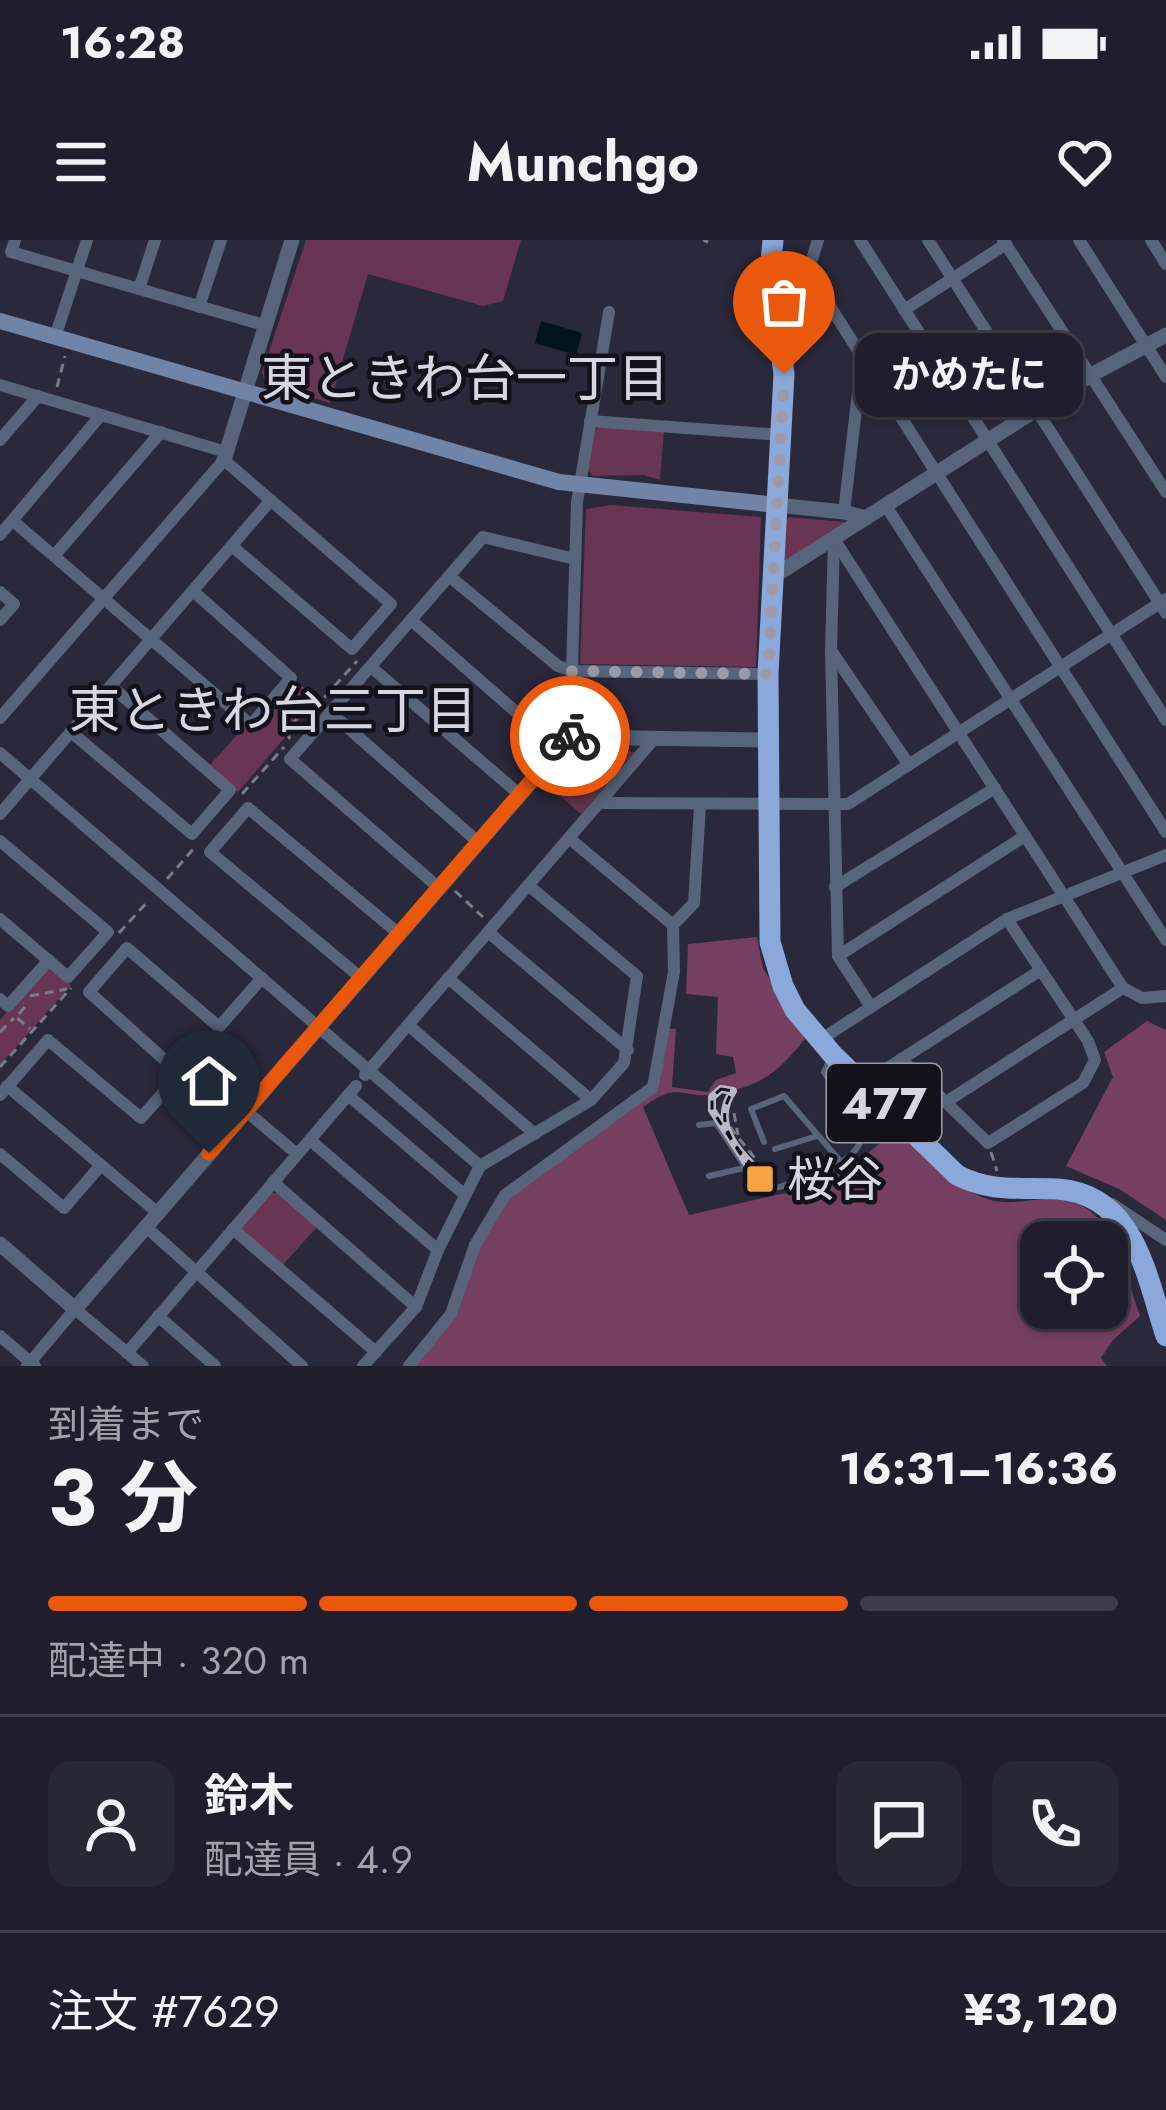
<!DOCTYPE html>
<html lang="ja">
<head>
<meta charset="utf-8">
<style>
  body { margin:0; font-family:Jost,"Noto Sans JP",sans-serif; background:#282734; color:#f1f3f6; height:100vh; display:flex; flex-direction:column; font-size:45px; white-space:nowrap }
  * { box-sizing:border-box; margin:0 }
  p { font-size:39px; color:#a2a2a9 }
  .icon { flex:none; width:66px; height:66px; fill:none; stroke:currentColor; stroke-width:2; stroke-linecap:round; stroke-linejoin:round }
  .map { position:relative; height:1126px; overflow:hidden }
  .details { display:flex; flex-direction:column; background:#201e2c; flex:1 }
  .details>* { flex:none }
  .controls { position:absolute; left:1020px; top:981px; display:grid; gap:24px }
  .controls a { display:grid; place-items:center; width:108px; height:108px; border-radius:24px; background:#201e2c; box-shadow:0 3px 9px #0004,0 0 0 3px #3d3c48; font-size:60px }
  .pin { position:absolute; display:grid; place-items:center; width:102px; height:102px; color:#fff; margin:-123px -51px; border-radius:50% 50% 50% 0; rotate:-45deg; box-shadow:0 0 12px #0007 }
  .pin .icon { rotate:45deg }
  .courier { position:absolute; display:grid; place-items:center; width:120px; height:120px; margin:-60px; border:9px solid #ea580c; border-radius:50%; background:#fff; color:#222; box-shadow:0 3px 15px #0007 }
  .bubble { position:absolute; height:84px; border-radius:24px; background:#201e2c; box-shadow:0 3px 9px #0004,0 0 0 3px #3d3c48; font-size:39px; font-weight:700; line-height:84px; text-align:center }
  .summary em { font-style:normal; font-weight:700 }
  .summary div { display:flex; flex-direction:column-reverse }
  .summary { display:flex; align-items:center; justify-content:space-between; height:204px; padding:0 48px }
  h1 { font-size:78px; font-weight:700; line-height:90px }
  .bar { display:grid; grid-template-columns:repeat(4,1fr); gap:18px 12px; align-content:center; height:144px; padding:0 48px }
  .bar i { height:15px; border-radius:9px; background:#3d3c48 }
  .bar .current { background:#ea580c }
  .bar p { grid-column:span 4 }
  .line { display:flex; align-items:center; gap:30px; padding:0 48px; border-top:3px solid #3d3c48 }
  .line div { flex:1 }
  .round { display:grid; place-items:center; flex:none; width:126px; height:126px; border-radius:24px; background:#282734 }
  .status { display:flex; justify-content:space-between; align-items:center; height:84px; padding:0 60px; background:#201e2c; direction:ltr }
  .status svg { height:33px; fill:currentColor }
  header { display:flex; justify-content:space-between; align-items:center; height:156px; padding:0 48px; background:#201e2c; font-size:54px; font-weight:700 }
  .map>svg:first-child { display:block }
</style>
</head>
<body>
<div class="status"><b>16:28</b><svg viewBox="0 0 49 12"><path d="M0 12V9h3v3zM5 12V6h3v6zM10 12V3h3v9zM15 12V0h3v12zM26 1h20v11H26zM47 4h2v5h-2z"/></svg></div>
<header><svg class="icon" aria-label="menu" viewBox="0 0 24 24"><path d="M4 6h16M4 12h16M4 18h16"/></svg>Munchgo<svg class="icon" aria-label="heart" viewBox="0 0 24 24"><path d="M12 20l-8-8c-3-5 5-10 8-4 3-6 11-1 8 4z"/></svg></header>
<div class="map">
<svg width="1166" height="1126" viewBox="0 0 1166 1126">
  <rect width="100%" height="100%" fill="#2a283b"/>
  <g fill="#683554">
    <polygon points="306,0 521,0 503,61 483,66 368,34 330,163 266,144 262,133"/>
    <polygon points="602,185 664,190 660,240 644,235 593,236 587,229 595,190"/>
    <polygon points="611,265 761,277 756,427 580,424 586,269"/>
    <polygon points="789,277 844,282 844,290 784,323 786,280"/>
    <polygon points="295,440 318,459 238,552 209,526 245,486"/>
    <polygon points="575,510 635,512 581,574 543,541"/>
    <polygon points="45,729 52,729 71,745 0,825 0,780"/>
    <polygon points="269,953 277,953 317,987 281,1027 240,992 240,985"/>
  </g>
  <g fill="#743f60" fill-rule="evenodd">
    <path d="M757 697 763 728 805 799C777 833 762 846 716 854 679 860 683 839 643 867L689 975 816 946 857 922 896 890C924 915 956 952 995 961 1015 965 1039 957 1061 959 1114 966 1124 1032 1140 1076L1113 1100 1101 1118 1107 1126H415L457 1075 479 1008 512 954 659 849 666 789H676L672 847 708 852 716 840 736 833 733 817 716 814 718 757 686 754 688 704ZM1041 1002H1107V1068H1041Z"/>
    <polygon points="1147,781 1166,790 1166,980 1119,949 1066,926 1113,837 1104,812"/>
  </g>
  <polygon fill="#01131d" points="541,81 582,93 576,115 535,103"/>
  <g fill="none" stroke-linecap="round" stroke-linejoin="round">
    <g stroke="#7b7a89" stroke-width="3" stroke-dasharray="9 6" stroke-linecap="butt">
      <polyline points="703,0 708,2"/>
      <polyline points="57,147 65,116"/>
      <polyline points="290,499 287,493 299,475 314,469 357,421"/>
      <polyline points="242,554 284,507"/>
      <polyline points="167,639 196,606"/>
      <polyline points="455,651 483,677"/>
      <polyline points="119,693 149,660"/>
      <polyline points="30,756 67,749"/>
      <polyline points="25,767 16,777 30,789"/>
      <polyline points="0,792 14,778"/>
      <polyline points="0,827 71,748"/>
      <polyline points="734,873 738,895"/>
      <polyline points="730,887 761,926"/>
      <polyline points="991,912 997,931"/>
    </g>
    <g stroke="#57647a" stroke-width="6">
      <path d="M699 885 716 883 762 952C793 942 854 931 863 895L824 832 831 817"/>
      <polyline points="764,902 751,869 784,856 841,922"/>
      <polyline points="775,909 817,896"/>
      <polyline points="709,936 744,928"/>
    </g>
    <g stroke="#57647a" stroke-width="12">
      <polyline points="15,0 11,12 264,85"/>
      <polyline points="818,0 808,32 1166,592"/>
      <polyline points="860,0 1166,480"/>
      <polyline points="928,0 1166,373"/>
      <polyline points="1003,0 1166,252"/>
      <polyline points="1079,0 1166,137"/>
      <polyline points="1151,0 1166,24"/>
      <polyline points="139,49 155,0"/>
      <polyline points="199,67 221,0"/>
      <polyline points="904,70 1006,4"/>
      <polyline points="55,97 87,0"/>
      <polyline points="0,145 226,212"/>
      <polyline points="590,181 781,195"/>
      <polyline points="0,200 38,156"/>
      <polyline points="886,266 1166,700"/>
      <polyline points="844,272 862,118"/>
      <polyline points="13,281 251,485 291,438 193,351"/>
      <polyline points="0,295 101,175"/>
      <polyline points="834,299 1123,748"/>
      <polyline points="834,299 831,411 838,716 871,767"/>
      <polyline points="54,316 161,192"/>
      <polyline points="449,336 558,426 572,431 768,434"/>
      <polyline points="0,352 14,364 0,380"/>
      <polyline points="411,380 557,508"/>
      <polyline points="832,412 909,525"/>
      <polyline points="371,427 518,553"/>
      <polyline points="331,473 477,601"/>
      <polyline points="0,478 224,220 391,364 352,409 232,306"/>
      <polyline points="71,492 192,594 230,550 111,446"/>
      <polyline points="570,497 577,262 609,72"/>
      <polyline points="0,513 480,926"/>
      <polyline points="599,563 848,564 1166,359"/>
      <polyline points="0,574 271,260"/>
      <polyline points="569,598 673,685 694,663 700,566"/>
      <polyline points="0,601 108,692 68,737 0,679"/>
      <polyline points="438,647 290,519 483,297 575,319"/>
      <polyline points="835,647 995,548"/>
      <polyline points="488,692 628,810"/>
      <polyline points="838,716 1025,596"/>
      <polyline points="360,737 210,612 248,568 398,693"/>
      <polyline points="448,738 591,860"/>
      <polyline points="0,759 8,766 49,720"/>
      <polyline points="408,785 535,894"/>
      <polyline points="820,800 1007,679 1166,615"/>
      <polyline points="901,819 988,903 1083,843 1095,820 1088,801 1007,679"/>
      <polyline points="365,835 654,499"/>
      <polyline points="864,843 1041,730"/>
      <polyline points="7,846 158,973"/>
      <polyline points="0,855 48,800 141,878 180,834"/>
      <polyline points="348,855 465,955"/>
      <polyline points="946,862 1123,748 1142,758 1166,756"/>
      <polyline points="246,871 297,914"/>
      <polyline points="235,883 89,752 127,708 219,787 262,738"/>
      <polyline points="310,900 438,1010"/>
      <polyline points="0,914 64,968 101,925"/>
      <polyline points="273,942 416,1067"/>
      <polyline points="1112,964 1166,1000"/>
      <polyline points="146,987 302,1126"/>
      <polyline points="233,989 376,1112"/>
      <polyline points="158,1076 215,1126"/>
      <polyline points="0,1096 35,1126"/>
      <polyline points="127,1113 356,846"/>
      <polyline points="27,1126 75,1069 143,1126"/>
      <polyline points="363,1126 416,1067 438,1010 480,926 591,860 624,823 637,736 528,645"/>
      <polyline points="409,1126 451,1074 475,1005 505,955 653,847 674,732 673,685"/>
    </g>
    <g stroke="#57647a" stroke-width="15">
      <polyline points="224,220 292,0"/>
      <polyline points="777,265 844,272 866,278"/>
      <polyline points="771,338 1091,135 1166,95"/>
      <polyline points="0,1004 75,1069 570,497 768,500"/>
    </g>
    <polyline stroke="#6f84a7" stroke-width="16" points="0,81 559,242 777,265"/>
    <path stroke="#8aa8d9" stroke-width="21" d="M773 0 770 32 784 134 768 434 770 702 783 746 795 770 833 815 957 935C992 953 1020 947 1058 949 1135 955 1146 1035 1166 1096"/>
    <g stroke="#b9b8c6" stroke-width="8">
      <path id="rail" d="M721 849 733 851C709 886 742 915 766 939L765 945 760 944 712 870V857Z"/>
    </g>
    <use href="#rail" stroke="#13121b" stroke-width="3" stroke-dasharray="9" stroke-linecap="butt"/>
  </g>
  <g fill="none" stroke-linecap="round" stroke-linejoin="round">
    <polyline stroke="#9a9aa8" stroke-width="12" stroke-dasharray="0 21.6" points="570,496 572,431 768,434 784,134"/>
    <polyline stroke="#ea580c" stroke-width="15" points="209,913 570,496"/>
  </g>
  <rect fill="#f4a444" stroke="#13121b" stroke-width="4.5" x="745" y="924" width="30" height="30" rx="6"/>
  <g text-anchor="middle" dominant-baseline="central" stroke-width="9" stroke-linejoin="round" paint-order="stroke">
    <rect fill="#13121b" stroke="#9c9ca7" stroke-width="3" x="827" y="824" width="114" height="78" rx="9"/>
    <g font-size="45" font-weight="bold" fill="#d7d7e3">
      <text x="884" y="863">477</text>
    </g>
    <g font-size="48" fill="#d7d7e3" stroke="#13121b" text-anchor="start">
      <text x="787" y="939">桜谷</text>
    </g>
    <g font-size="51" fill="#d7d7e3" stroke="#13121b">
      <text x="465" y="138">東ときわ台一丁目</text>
      <text x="273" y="470">東ときわ台三丁目</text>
    </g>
  </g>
</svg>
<div class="controls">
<a><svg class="icon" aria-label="locate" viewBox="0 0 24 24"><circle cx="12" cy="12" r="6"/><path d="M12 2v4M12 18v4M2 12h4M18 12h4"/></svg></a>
</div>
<div class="pin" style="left:784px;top:134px;background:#ea580c"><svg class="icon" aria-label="bag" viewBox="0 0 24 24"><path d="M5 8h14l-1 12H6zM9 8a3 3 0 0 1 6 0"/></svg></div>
<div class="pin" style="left:209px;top:913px;background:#1f2937"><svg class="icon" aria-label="home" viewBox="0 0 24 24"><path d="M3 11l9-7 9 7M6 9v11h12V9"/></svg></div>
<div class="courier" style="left:570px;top:496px"><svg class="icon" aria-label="bike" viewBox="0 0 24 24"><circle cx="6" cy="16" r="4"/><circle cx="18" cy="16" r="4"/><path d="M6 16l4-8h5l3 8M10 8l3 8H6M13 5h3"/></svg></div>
<div class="bubble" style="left:855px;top:93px;width:228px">かめたに</div>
</div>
<section class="details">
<div class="summary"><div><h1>3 分</h1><p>到着まで</p></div><em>16:31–16:36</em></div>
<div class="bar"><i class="current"></i><i class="current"></i><i class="current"></i><i></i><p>配達中 · 320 m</p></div>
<div class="line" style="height:216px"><a class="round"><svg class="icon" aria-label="person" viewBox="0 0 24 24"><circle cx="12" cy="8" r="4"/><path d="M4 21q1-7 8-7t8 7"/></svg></a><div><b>鈴木</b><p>配達員 · 4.9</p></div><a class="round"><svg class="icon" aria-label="chat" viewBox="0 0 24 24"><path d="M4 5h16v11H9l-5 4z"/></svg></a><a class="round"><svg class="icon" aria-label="phone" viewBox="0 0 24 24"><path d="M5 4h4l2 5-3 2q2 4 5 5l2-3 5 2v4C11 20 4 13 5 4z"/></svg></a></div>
<div class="line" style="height:156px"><div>注文 #7629</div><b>¥3,120</b></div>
</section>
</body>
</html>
